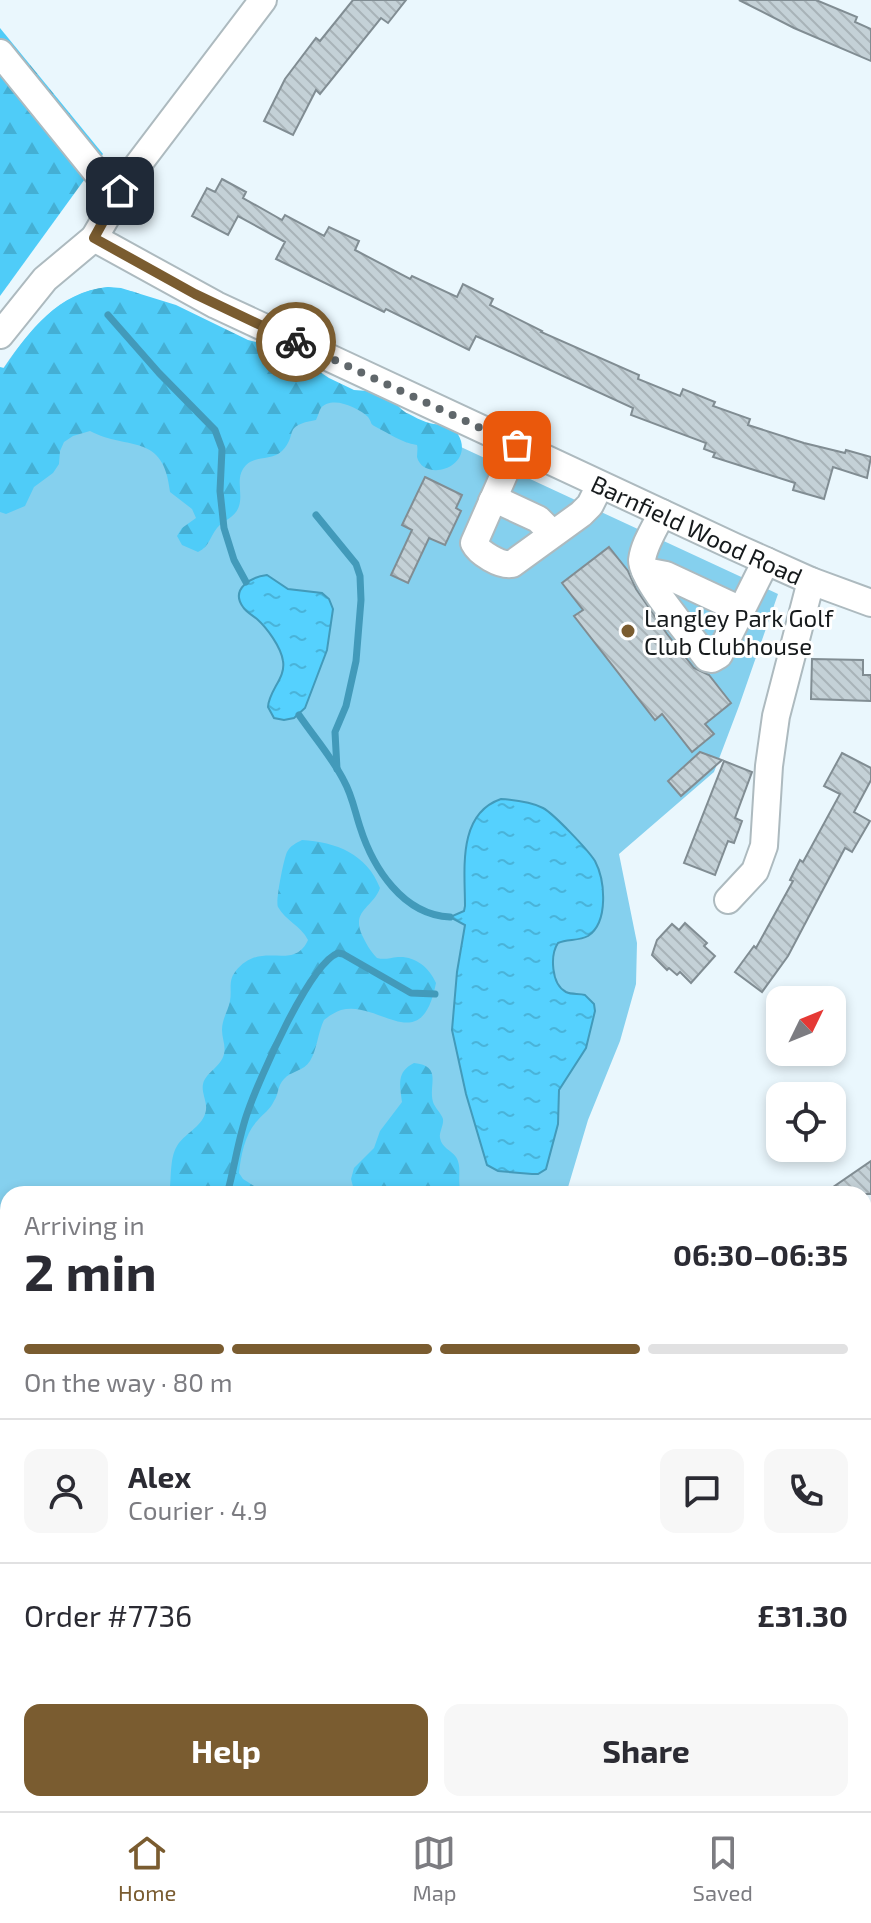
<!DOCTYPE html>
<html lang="en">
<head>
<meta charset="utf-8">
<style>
  body { margin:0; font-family:"Exo 2",sans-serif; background:#f7f7f7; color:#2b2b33; height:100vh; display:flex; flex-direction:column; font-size:30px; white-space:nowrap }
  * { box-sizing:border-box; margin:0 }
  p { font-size:26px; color:#7c7c81 }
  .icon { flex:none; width:44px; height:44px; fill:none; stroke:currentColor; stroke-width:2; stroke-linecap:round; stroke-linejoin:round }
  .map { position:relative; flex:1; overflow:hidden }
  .side { position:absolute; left:0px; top:1186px; width:872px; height:626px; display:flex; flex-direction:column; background:#fff; border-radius:24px 24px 0 0; box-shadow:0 4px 12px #0003 }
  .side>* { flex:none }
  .needle { width:52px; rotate:47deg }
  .controls { position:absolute; left:766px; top:986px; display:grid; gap:16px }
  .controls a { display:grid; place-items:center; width:80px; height:80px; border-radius:16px; background:#fff; box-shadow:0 4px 12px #0003; font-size:40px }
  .pin { position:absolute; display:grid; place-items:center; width:68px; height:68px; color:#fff; margin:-34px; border-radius:16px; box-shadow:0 4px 12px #0006 }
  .courier { position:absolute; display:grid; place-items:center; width:80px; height:80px; margin:-40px; border:6px solid #7a5c30; border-radius:50%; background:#fff; color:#222; box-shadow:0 2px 10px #0007 }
  .overview em { font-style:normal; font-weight:700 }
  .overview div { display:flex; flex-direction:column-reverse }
  .overview { display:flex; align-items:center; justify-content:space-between; height:136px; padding:0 24px }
  h1 { font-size:52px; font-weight:700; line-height:60px }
  .bar { display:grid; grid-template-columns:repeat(4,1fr); gap:12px 8px; align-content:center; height:96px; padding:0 24px }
  .bar i { height:10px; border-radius:6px; background:#e1e1e2 }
  .bar .current { background:#7a5c30 }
  .bar p { grid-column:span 4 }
  .line { display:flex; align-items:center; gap:20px; padding:0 24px; border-top:2px solid #e1e1e2 }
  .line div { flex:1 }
  .round { display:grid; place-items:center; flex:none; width:84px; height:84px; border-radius:16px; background:#f7f7f7 }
  .primary-button { display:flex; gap:16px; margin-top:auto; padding:16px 24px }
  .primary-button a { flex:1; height:92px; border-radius:16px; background:#7a5c30; color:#fff; font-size:32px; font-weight:700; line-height:92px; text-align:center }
  .primary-button a+a { background:#f7f7f7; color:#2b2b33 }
  .dock { display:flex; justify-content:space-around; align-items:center; height:112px; border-top:2px solid #e1e1e2; background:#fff; font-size:22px; color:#7c7c81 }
  .dock a { display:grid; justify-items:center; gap:4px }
  .dock .current { color:#7a5c30 }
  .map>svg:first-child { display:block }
</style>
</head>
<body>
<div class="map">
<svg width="871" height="1811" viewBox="0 0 871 1811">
  <defs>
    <pattern id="forest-firs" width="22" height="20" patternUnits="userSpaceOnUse" patternTransform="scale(2)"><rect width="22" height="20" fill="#4fccf8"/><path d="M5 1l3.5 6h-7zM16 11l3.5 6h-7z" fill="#44afd4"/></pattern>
    <pattern id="water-ripples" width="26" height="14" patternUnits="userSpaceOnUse" patternTransform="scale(2)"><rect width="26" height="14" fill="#55d1fe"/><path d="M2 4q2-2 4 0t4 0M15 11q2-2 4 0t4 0" fill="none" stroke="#49b3d9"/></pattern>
    <pattern id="building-back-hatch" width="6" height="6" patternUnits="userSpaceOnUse" patternTransform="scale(2)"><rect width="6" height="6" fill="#c4d1d7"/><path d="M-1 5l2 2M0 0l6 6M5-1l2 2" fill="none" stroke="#a8b3b8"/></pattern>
  </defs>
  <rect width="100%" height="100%" fill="#eaf7fd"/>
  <path fill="#85d0ee" d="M108 287 135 292 338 390 778 594 739 706 714 772 619 854 637 943 636 984 620 1041 588 1120 566 1194H8V1804H354L351 1811H0V373C27 334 56 293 108 287Z"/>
  <g fill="url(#forest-firs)">
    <polygon points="0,28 103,154 0,296"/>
    <path d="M108 287 121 288 176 305 248 340 277 347 291 358 311 366 329 378 354 390 368 391 381 398H390C397 403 402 412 409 414 415 417 420 420 426 422 440 427 455 421 461 441 469 470 423 481 417 457 417 453 418 449 417 445 400 442 390 434 376 427 369 423 373 424 368 417 359 408 332 395 321 408 319 411 318 416 316 420 281 426 299 434 282 451 270 462 252 454 243 469 236 480 243 494 239 506 236 517 224 520 217 528 209 538 210 546 198 552L182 545 177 536 182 528 196 518 192 509 170 492C164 432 128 451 90 431L73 436 64 442 60 451 59 464 53 473 34 487 25 506 6 514 0 512V367L4 368C30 330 58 292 108 287Z"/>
    <path d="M302 840C336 842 367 854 380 888 373 908 351 910 362 935 366 943 370 951 377 958 385 960 389 958 398 957 415 956 429 967 436 983 421 1060 379 999 341 1010 335 1012 329 1016 324 1020 318 1032 317 1050 310 1061 304 1071 291 1071 284 1079 277 1086 279 1094 274 1101 270 1110 264 1113 258 1120 245 1133 241 1155 239 1173L243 1179 257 1188 259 1194H169C172 1180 169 1159 177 1146 184 1134 201 1127 205 1114 209 1103 201 1094 203 1084 206 1072 221 1067 224 1054 226 1045 222 1039 222 1030 222 1019 228 1011 230 1001 232 990 228 981 235 972 261 938 293 973 308 940 301 926 285 920 278 907 275 902 284 858 287 852 290 846 296 843 302 840Z"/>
    <path d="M414 1063C443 1066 428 1085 433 1102 435 1108 441 1113 443 1119 444 1125 439 1132 440 1138 442 1148 451 1150 456 1157 463 1168 456 1182 462 1194H355L351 1179 354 1168 374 1148 380 1131 402 1102C400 1085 396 1072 414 1063Z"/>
    <polygon points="243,1804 354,1804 351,1811 241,1811"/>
  </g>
  <g fill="url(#water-ripples)" stroke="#429aba" stroke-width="2">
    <path d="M267 575 288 589 322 593 329 599 333 609 327 650 305 708 294 718 284 720 274 718 268 707C269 690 286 678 283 661 281 647 267 628 257 619 252 615 246 612 243 607 230 589 251 577 267 575Z"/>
    <path d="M501 799C515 800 531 802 543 808 554 814 588 850 595 861 605 880 609 922 588 936 579 941 567 939 558 943 550 955 551 984 566 992 572 995 579 993 585 995L594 1004 595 1011 586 1048 559 1090 558 1124 546 1169 538 1174H532L498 1171 487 1165 466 1094 452 1030 457 972 465 925 450 917 464 911 465 906C465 870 457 814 501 799Z"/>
  </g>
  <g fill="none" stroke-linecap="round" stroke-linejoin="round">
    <g stroke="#429aba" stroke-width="7">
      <polyline points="108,315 159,373 215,430 222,449 220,491 224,528 234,560 246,582"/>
      <polyline points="316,515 356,564 360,576 361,600 356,661 346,706 335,732 337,769"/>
      <path d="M299 715C314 737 332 757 344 781 352 795 355 812 360 827 373 868 403 915 450 917"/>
      <path d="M227 1194C235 1167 238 1138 248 1111 259 1080 309 964 338 953L343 954 411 993 435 994"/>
      <polyline points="26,1811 29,1804"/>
    </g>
  </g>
  <g fill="url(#building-back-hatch)" stroke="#818d93" stroke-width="2">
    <polygon points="353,0 406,0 388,23 381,18 320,94 316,90 293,135 264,121 285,79 316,38 320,41"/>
    <polygon points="739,0 816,0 857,17 855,22 871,29 871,61 794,28"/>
    <polygon points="222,179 246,192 243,198 282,220 285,215 324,236 329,227 359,241 355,250 410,279 412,276 457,297 463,284 493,299 490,305 542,331 541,332 639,375 638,379 680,396 683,389 715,402 713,406 750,419 748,425 804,443 845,453 846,450 871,457 867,478 833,467 824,499 793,490 795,483 713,457 715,453 704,449 706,443 631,415 633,408 476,336 469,350 386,309 384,312 276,259 285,242 238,216 228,235 192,216 207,188 215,192"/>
    <polygon points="425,477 462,495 456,508 461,511 445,545 429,538 408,583 391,575 412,530 402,525"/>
    <polygon points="609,547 628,571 636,589 667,634 694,668 709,675 731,703 705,724 714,734 692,752 662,714 655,720 574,616 583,610 562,583"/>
    <polygon points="812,659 863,660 863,675 871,675 871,701 811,699"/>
    <polygon points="700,752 722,760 681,796 668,781"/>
    <polygon points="842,753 871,768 871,780 854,812 870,821 852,852 845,848 788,956 762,992 735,972 754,946 756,948 793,881 790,880 800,860 803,862 840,794 824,786"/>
    <polygon points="724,761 752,772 735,818 742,821 734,843 728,841 715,875 684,863"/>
    <polygon points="685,923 707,943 704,946 715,956 691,983 680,972 677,975 669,968 667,970 652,955 657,940 672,924 679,930"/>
    <polygon points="871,1161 871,1194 823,1194"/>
  </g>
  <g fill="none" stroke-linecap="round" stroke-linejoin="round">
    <g stroke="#adbabf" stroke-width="30">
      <g id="minor">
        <polyline points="0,53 98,174 120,191"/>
        <path id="s1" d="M94 238 216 305 735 547 811 581 871 603"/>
        <polyline points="0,335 45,279 94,238 134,170 263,0"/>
        <path d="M517 445 474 543C479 553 500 566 512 564L581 514 590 505 600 485"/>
        <polyline points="492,501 497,500 538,519 552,533"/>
        <path d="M662 513C655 528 644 544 642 560 640 578 694 640 707 658L712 659 719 655 766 561"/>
        <polyline points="645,571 666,575 741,610"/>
        <polyline points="728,900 755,871 764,846 769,766 776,716 811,581"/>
        <polyline points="864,1287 871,1280"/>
        <polyline points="864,1634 871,1628"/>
        <polyline points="864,1736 871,1745"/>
        <polyline points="513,1811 517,1804"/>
      </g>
    </g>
    <use href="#minor" stroke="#fff" stroke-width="26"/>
  </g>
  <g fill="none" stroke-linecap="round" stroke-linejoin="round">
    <polyline stroke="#60676b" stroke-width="8" stroke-dasharray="0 14.4" points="296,342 517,445"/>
    <polyline stroke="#7a5c30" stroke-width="10" points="120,191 94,238 195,294 296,342"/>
  </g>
  <circle fill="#7a5c30" stroke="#fff" stroke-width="3" cx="628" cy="631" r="8"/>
  <g text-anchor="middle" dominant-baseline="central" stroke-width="6" stroke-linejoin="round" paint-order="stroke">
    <g font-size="24" fill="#161a1c" stroke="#fff">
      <text stroke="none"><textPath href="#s1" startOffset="670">Barnfield Wood Road</textPath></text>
    </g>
    <g font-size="24" fill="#161a1c" stroke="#fff" text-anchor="start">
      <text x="644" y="617">Langley Park Golf<tspan x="644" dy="28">Club Clubhouse</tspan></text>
    </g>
  </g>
</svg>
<div class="controls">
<a><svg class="needle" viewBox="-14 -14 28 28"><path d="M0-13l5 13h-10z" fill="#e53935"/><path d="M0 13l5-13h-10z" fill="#7c7c81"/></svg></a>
<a><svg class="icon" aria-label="locate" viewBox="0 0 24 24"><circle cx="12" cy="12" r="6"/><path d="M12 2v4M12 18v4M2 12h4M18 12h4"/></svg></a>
</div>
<div class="pin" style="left:517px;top:445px;background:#ea580c"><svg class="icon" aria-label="bag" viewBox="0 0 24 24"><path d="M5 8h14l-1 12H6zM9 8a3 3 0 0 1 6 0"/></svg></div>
<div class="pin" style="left:120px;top:191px;background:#1f2937"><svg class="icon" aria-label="home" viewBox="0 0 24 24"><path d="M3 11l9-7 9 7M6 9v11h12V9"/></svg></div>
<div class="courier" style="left:296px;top:342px"><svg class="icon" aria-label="bike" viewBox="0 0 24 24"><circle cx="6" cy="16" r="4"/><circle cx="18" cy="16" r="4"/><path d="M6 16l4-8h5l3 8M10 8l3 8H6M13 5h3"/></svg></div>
<section class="side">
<div class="overview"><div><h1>2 min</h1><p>Arriving in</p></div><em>06:30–06:35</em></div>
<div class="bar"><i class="current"></i><i class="current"></i><i class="current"></i><i></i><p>On the way · 80 m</p></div>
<div class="line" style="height:144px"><a class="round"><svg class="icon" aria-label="person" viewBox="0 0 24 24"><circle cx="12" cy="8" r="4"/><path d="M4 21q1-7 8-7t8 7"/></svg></a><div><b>Alex</b><p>Courier · 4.9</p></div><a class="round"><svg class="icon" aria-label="chat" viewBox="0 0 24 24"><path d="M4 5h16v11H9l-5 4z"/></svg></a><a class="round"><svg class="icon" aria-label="phone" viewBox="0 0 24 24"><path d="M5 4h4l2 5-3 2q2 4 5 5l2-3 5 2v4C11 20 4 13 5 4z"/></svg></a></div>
<div class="line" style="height:104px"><div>Order #7736</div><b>£31.30</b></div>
<div class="primary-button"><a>Help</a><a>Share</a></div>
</section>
</div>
<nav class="dock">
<a class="current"><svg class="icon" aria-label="home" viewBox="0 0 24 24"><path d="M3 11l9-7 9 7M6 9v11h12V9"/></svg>Home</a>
<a><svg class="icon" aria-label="map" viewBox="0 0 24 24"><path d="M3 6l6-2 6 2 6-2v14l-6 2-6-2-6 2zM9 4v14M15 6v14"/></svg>Map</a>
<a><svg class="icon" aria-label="saved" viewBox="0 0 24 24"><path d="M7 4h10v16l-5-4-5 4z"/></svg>Saved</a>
</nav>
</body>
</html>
